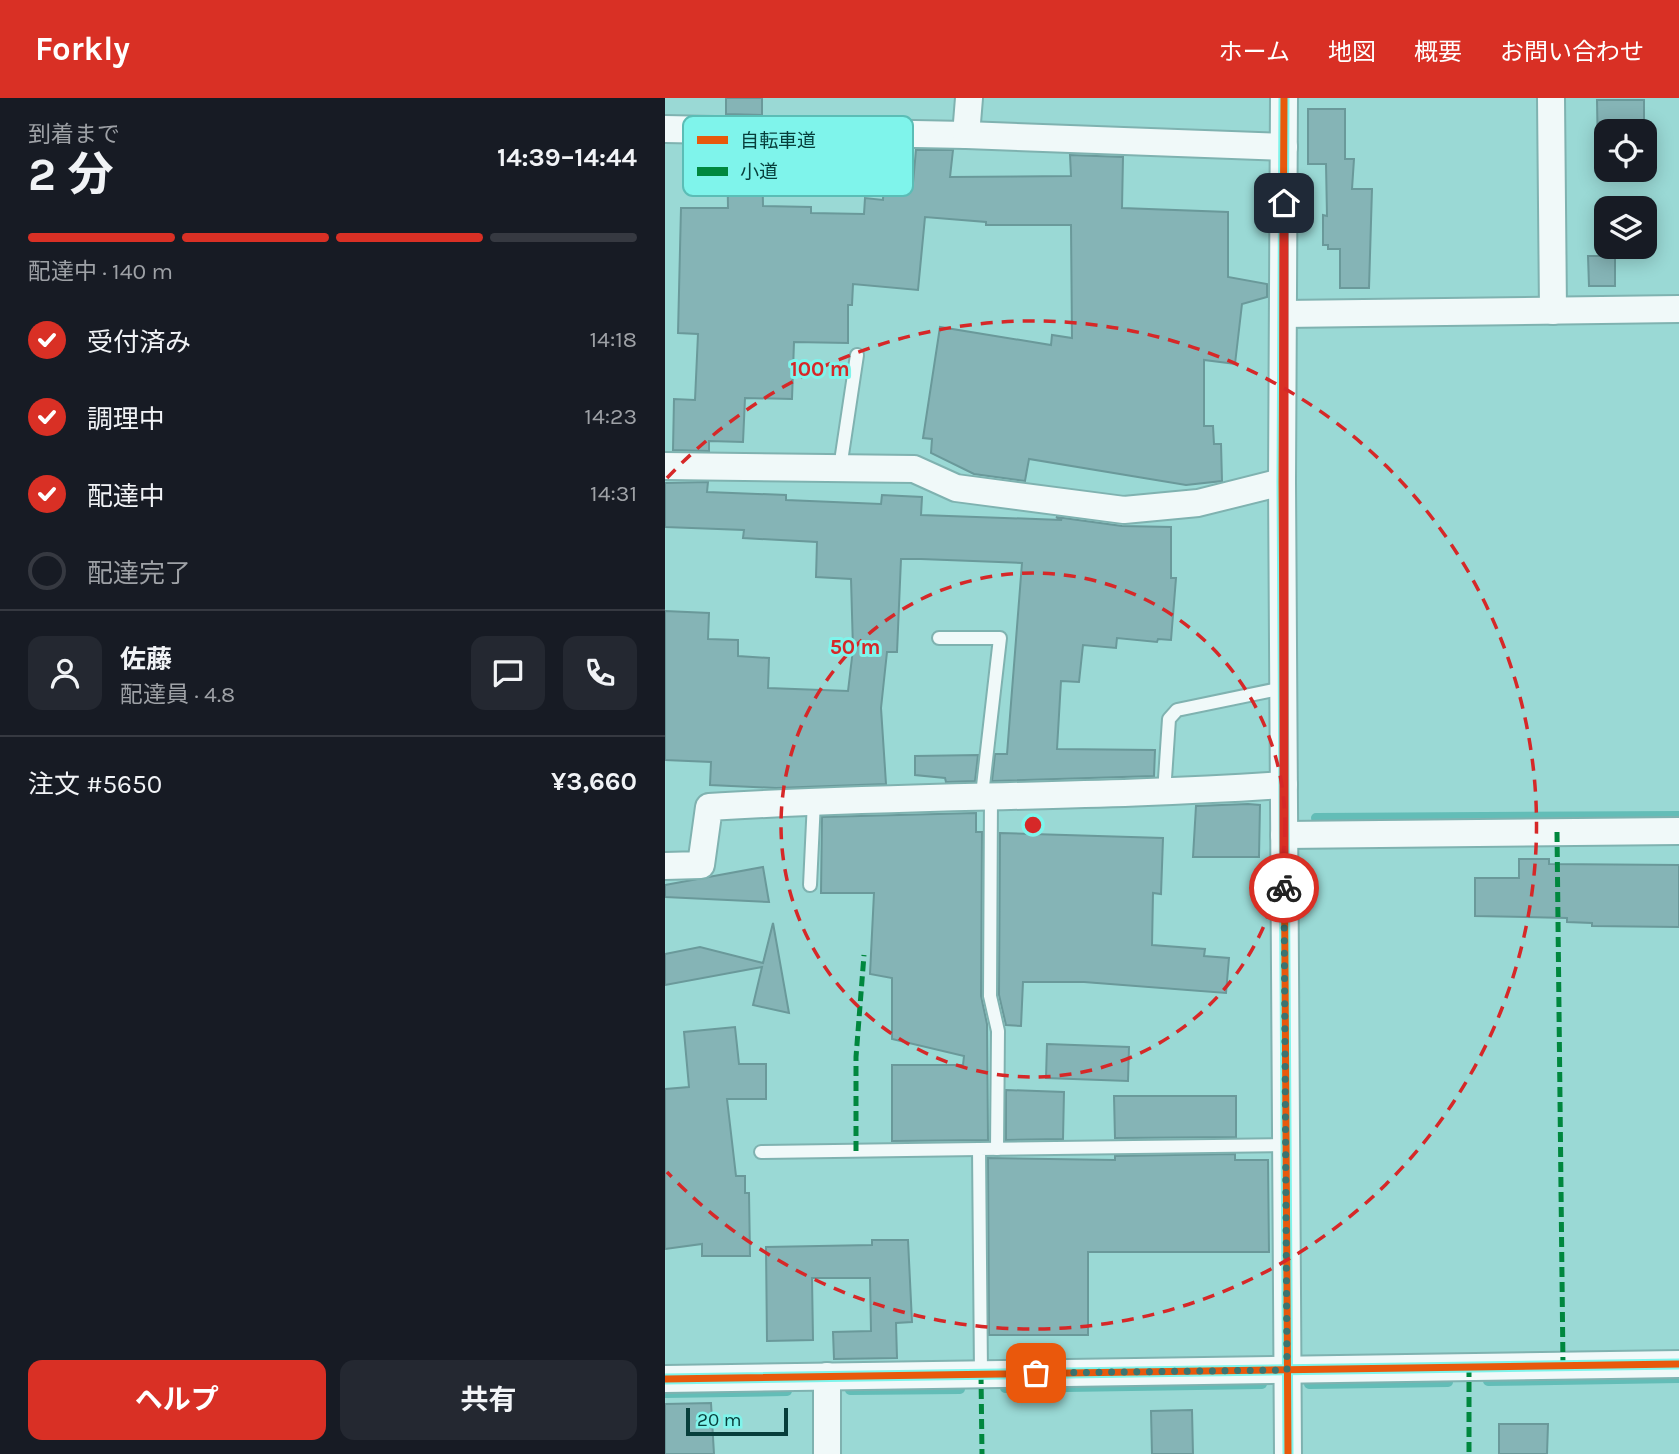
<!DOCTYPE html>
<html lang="ja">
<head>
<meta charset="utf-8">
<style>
  body { margin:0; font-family:Karla,"Noto Sans JP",sans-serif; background:#242831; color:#f1f3f6; height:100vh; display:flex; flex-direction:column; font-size:26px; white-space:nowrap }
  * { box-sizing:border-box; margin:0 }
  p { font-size:23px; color:#9ea1a6 }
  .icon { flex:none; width:38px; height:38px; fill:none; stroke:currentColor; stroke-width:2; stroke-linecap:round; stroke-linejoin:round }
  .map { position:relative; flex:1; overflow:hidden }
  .sheet { display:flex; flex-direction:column; background:#171b24; width:665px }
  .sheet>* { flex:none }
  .fabs { position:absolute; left:929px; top:21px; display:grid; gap:14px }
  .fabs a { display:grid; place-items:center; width:63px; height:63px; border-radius:14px; background:#171b24; box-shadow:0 4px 18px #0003; font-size:35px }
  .scale { position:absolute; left:21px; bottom:18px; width:102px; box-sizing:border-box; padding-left:7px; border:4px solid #073e3b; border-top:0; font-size:19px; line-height:24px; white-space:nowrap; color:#073e3b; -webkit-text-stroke:5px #7ff4eb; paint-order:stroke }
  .pin { position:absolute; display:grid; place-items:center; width:60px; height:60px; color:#fff; margin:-30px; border-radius:14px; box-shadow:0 4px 10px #0006 }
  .courier { position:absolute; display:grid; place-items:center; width:70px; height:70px; margin:-35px; border:5px solid #d93025; border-radius:50%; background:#fff; color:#222; box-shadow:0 2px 9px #0007 }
  .overview em { font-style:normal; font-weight:700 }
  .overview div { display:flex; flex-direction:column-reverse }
  .overview { display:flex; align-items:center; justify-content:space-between; height:119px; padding:0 28px }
  h1 { font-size:46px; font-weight:700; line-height:52px }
  .bar { display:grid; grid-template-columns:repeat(4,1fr); gap:10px 7px; align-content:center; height:84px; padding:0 28px }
  .bar i { height:9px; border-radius:5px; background:#363941 }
  .bar .active { background:#d93025 }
  .bar p { grid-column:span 4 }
  .line { display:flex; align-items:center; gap:18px; padding:0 28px; border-top:2px solid #363941 }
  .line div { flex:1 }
  .round { display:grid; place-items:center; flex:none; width:74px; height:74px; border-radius:14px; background:#242831 }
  ol { padding:0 28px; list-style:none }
  li { display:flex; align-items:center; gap:21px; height:77px }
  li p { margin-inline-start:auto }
  li .icon { padding:7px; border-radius:50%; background:#d93025; color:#fff; stroke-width:4 }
  li:last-child { color:#9ea1a6 }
  li i { width:38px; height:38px; border:4px solid #363941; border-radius:50% }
  .primary-button { display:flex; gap:14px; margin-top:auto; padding:14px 28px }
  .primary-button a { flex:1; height:80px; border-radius:14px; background:#d93025; color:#fff; font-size:28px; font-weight:700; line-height:80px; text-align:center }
  .primary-button a+a { background:#242831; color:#f1f3f6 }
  header { display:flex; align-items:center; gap:42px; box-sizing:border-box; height:98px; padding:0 35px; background:#d93025; color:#fff }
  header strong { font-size:33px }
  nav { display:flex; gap:38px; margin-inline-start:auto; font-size:24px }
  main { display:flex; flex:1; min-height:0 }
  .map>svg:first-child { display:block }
</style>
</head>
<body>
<header>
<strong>Forkly</strong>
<nav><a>ホーム</a><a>地図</a><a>概要</a><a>お問い合わせ</a></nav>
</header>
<main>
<section class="sheet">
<div class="overview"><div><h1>2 分</h1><p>到着まで</p></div><em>14:39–14:44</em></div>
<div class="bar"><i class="active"></i><i class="active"></i><i class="active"></i><i></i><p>配達中 · 140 m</p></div>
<ol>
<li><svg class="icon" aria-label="check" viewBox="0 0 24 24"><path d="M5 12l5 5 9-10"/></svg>受付済み<p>14:18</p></li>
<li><svg class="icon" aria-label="check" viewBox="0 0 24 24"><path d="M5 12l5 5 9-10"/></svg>調理中<p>14:23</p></li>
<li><svg class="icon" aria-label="check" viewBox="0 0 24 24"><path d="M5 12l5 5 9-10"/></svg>配達中<p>14:31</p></li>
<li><i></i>配達完了</li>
</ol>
<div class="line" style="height:126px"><a class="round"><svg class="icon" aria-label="person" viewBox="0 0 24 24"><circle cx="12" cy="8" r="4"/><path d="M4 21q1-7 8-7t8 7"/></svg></a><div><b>佐藤</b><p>配達員 · 4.8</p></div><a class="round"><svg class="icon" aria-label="chat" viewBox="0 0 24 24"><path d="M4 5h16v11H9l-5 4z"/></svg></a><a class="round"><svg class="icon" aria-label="phone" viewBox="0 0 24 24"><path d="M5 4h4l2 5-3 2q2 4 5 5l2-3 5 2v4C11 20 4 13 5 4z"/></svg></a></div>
<div class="line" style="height:91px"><div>注文 #5650</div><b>¥3,660</b></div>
<div class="primary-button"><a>ヘルプ</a><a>共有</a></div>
</section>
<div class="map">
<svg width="1014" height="1356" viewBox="0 0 1014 1356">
  <rect width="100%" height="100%" fill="#9ad9d5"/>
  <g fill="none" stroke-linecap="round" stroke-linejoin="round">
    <g stroke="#63bdb7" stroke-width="10">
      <polyline points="651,720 1014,718"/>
      <polyline points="823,1283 1014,1280"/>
      <polyline points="644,1286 783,1284"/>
      <polyline points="340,1290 597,1286"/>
      <polyline points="185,1292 295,1291"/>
      <polyline points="0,1295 122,1293"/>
    </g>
  </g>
  <g fill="#85b4b6" stroke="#6a999a" stroke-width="2">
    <polygon points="61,0 97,0 97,17 61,16"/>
    <polygon points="932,2 979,2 979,33 942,33 942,59 933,59"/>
    <polygon points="643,11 680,11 680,61 689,61 687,91 707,91 704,190 675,190 675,151 663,151 663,147 658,147 658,117 662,118 661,66 643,66"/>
    <polygon points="62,48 97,49 98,108 146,109 146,115 199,116 200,100 218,102 219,82 248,85 251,52 288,52 285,79 406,78 405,57 458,59 457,110 563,114 563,179 602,186 602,199 577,206 570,266 539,262 539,328 548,328 549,346 556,346 557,383 521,387 364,361 360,383 309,376 266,355 267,341 258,340 275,229 386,247 387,237 407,240 406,127 321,127 321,124 260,119 253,192 188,186 187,207 183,207 183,245 129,244 127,301 80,300 78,344 44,343 44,353 8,352 9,301 30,302 33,236 13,235 16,110 63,110"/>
    <polygon points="923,158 950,158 950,188 924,188"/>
    <polygon points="43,384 42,394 121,397 121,402 216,406 217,397 257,399 256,417 397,422 391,419 457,428 506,429 506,480 511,480 506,542 493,541 492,544 452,540 451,550 418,547 414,584 396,583 392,651 490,652 489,678 327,683 330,656 342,656 357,465 256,461 236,461 232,554 222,554 216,610 221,686 111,690 45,687 46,664 0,662 0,513 44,515 43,541 73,542 73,558 104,560 103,590 183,593 188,551 186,481 151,479 152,444 78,440 79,432 0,429 0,385"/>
    <polygon points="313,657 310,683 281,684 280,680 250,677 250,658"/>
    <polygon points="583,706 595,707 594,759 528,759 531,708"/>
    <polygon points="311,715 311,734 317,734 316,898 322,926 323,1042 227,1043 227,967 298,967 299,958 227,941 227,880 205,876 209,795 156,795 157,719"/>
    <polygon points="335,735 498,740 496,796 488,795 487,847 540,851 539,858 564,860 561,895 419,884 358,884 356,928 341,927 334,897"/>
    <polygon points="854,761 884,761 884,766 1014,767 1014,829 927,828 927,825 902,824 902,820 810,818 810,780 854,780"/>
    <polygon points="98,769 104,804 0,799 0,787"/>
    <polygon points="108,825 124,915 88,907 97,869 0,887 0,856 35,849 98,865"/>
    <polygon points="70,929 74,966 101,966 101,1001 62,1001 71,1078 80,1078 80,1095 84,1095 85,1158 37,1158 37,1146 0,1151 0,991 24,989 19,934"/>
    <polygon points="382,946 464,949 463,983 381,980"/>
    <polygon points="341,992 399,994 398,1041 341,1042"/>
    <polygon points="449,998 571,998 571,1039 450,1040"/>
    <polygon points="570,1056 570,1062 603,1062 604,1154 423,1154 423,1237 324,1237 323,1060 450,1062 450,1058"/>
    <polygon points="207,1142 243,1142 247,1224 231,1225 232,1260 169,1261 168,1234 206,1233 205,1180 147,1180 148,1242 102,1243 101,1149 207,1147"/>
    <polygon points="46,1305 49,1356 0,1356 0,1306"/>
    <polygon points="527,1312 528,1356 487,1356 486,1313"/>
    <polygon points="834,1326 883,1326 882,1356 834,1356"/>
  </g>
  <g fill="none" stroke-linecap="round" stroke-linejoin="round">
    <g stroke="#7fb2b0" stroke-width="16">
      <g id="service">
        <polyline points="175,370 192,257"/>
        <polyline points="274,540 335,540 317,697"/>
        <polyline points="499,695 504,621 512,612 618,590"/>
        <polyline points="326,698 325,898 333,933 332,1051"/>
        <polyline points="145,787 149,703"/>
        <polyline points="96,1054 314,1051"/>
        <polyline points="316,1276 314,1051 620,1047"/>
      </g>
    </g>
    <g stroke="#7fb2b0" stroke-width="30">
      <g id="minor">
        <polyline points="619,0 617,384 623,1356"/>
        <polyline points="886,0 888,213"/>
        <polyline points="0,31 301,37 619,49"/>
        <polyline points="301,37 304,0"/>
        <polyline points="618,216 1014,211"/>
        <polyline points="0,368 249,371 291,390 459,412 533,405 617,384"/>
        <polyline points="619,737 1014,733"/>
        <path d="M0 768 36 767 44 709C236 697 427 700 619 687"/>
        <polyline points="0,1281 1014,1266"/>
        <polyline points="162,1356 162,1278"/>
      </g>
    </g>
    <use href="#service" stroke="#f0f9f9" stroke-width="12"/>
    <use href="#minor" stroke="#f0f9f9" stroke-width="26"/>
    <g stroke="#00873e" stroke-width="5" stroke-dasharray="10 5" stroke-linecap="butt">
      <polyline points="892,734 898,1268"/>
      <polyline points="191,1053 191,959 199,857"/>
      <polyline points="804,1269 804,1356"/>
      <polyline points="316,1276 317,1356"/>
    </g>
    <g stroke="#7ff4eb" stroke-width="11">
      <g id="cycleway">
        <polyline points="619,0 617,384 623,1356"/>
        <polyline points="0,1281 1014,1266"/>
      </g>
    </g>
    <use href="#cycleway" stroke="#e8590c" stroke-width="7"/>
  </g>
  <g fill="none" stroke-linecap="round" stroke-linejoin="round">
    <polyline stroke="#3a7471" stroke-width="7" stroke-dasharray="0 12.6" points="371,1275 622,1272 619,790"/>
    <polyline stroke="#d93025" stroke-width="9" points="619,105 619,790"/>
  </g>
  <g fill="none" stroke="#d62828" stroke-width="3.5" stroke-dasharray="12 9">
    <circle cx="368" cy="727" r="252"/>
    <path d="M2 380A504 504 0 1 1 2 1074"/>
  </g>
  <rect x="18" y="18" width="230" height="80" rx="10" fill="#7ff4eb" stroke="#5bbdb6" stroke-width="2"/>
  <rect x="32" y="38" width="31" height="8" fill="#e8590c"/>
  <rect x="32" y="69" width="31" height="9" fill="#00873e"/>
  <g font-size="19" fill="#073e3b">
    <text x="75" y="49">自転車道</text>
    <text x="75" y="80">小道</text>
  </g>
  <circle cx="368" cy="727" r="10" fill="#d62828" stroke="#7ff4eb" stroke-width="3.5"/>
  <g font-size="21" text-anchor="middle" font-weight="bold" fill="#d62828" stroke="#7ff4eb" stroke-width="6" stroke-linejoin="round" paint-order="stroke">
    <text x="155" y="278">100 m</text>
    <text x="190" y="556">50 m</text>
  </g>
</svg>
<div class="fabs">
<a><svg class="icon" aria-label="locate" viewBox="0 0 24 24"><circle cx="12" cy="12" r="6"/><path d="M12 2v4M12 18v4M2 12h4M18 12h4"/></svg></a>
<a><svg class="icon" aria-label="layers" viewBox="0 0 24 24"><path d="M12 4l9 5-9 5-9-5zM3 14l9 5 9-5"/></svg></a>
</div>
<div class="scale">20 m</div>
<div class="pin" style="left:371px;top:1275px;background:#ea580c"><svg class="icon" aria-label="bag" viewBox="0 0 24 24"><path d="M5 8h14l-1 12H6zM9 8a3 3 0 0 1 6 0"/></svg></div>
<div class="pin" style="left:619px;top:105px;background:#1f2937"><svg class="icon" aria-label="home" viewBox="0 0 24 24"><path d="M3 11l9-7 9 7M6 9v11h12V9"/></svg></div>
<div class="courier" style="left:619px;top:790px"><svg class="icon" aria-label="bike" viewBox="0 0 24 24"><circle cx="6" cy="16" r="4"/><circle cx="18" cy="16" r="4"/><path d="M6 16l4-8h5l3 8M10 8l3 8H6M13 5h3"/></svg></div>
</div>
</main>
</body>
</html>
